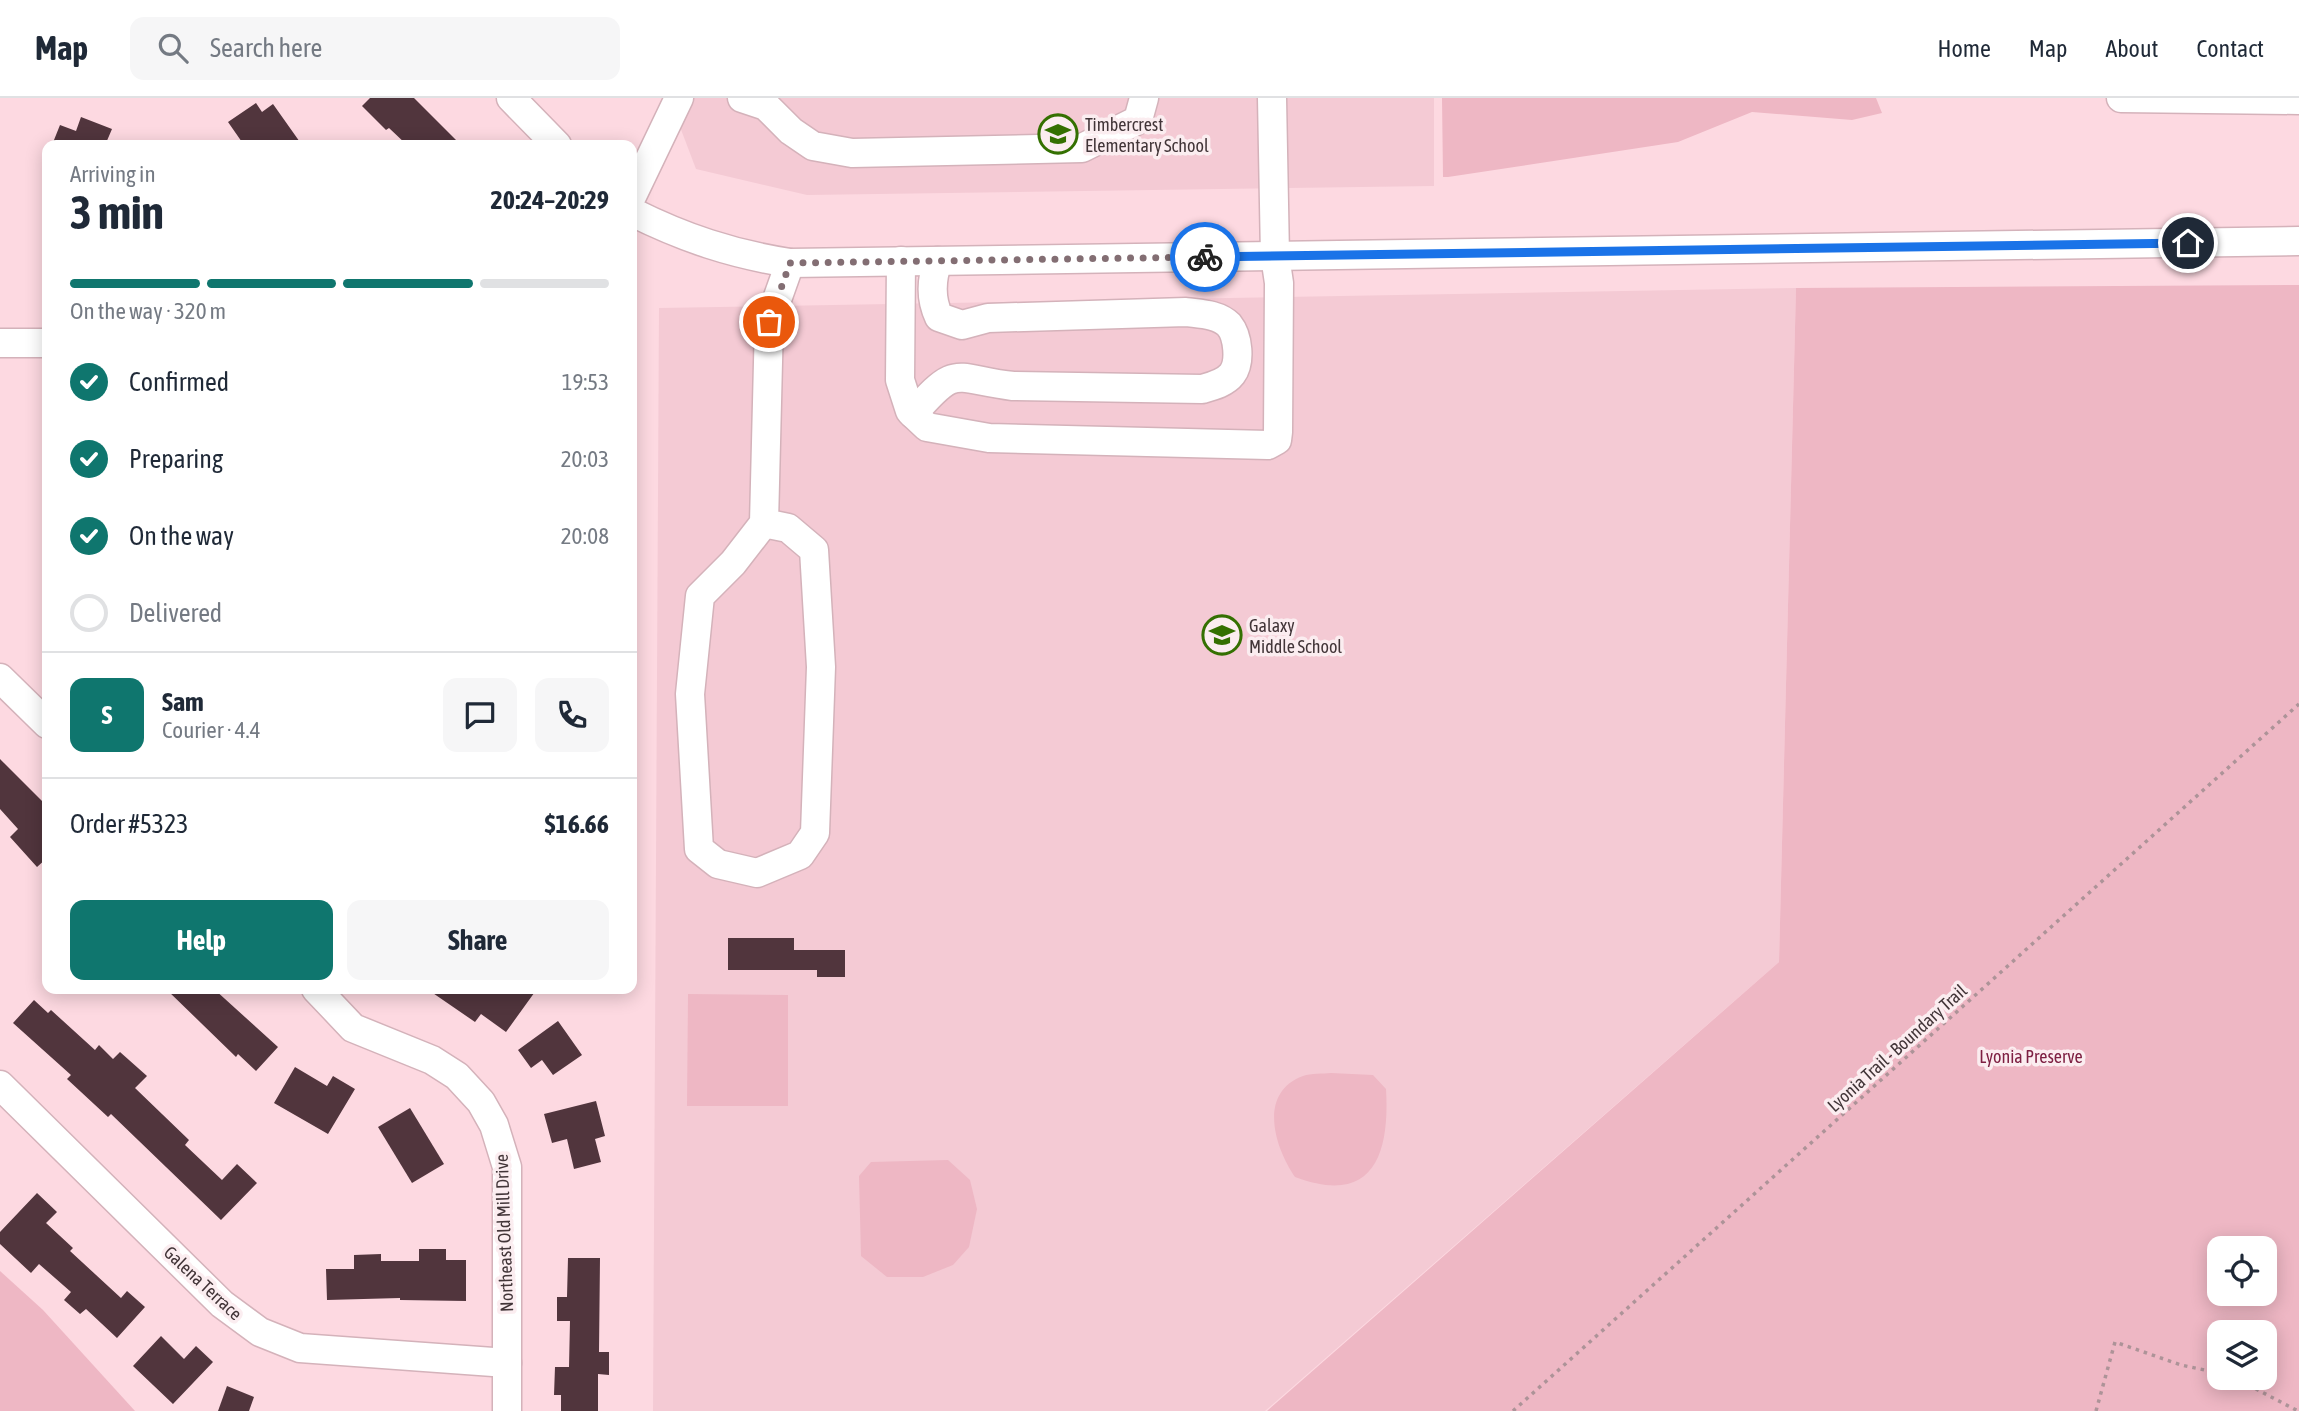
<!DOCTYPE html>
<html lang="en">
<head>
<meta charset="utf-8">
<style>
  body { margin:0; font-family:"Asap Condensed",sans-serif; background:#f6f6f7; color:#1f2937; height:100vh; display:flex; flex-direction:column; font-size:26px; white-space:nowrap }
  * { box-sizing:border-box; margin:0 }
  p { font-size:23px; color:#747a83 }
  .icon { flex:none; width:38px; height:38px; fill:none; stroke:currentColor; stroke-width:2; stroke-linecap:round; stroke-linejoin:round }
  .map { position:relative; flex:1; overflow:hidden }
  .sheet { position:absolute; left:42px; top:42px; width:595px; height:854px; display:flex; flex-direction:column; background:#fff; border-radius:14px; box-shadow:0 4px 18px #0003 }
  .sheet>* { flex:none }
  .fabs { position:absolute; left:2207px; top:1138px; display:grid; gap:14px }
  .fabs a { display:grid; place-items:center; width:70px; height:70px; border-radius:14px; background:#fff; box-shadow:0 4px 18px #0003; font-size:35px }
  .pin { position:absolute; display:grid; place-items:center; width:60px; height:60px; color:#fff; margin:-30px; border:4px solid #fff; border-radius:50%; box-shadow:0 2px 7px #0007 }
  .courier { position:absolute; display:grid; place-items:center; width:70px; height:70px; margin:-35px; border:5px solid #1a73e8; border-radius:50%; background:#fff; color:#222; box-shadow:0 2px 9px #0007 }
  .headline em { font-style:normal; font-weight:700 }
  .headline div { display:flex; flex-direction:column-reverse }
  .headline { display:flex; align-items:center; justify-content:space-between; height:119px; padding:0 28px }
  h1 { font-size:46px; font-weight:700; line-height:52px }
  .bar { display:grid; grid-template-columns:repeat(4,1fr); gap:10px 7px; align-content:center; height:84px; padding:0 28px }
  .bar i { height:9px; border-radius:5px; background:#e0e1e3 }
  .bar .active { background:#0f766e }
  .bar p { grid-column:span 4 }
  .line { display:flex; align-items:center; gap:18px; padding:0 28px; border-top:2px solid #e0e1e3 }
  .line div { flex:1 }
  .round { display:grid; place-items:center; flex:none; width:74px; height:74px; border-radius:14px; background:#f6f6f7 }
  ol { padding:0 28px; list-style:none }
  li { display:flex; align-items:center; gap:21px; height:77px }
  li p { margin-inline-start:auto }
  li .icon { padding:7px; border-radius:50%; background:#0f766e; color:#fff; stroke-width:4 }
  li:last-child { color:#747a83 }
  li i { width:38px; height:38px; border:4px solid #e0e1e3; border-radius:50% }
  .action { display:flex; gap:14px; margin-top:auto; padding:14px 28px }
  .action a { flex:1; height:80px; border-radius:14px; background:#0f766e; color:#fff; font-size:28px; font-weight:700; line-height:80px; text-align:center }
  .action a+a { background:#f6f6f7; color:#1f2937 }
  header { display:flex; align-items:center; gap:42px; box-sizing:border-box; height:98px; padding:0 35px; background:#fff; border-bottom:2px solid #e0e1e3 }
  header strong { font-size:33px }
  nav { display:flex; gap:38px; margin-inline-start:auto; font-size:24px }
  .search { width:490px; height:63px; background:#f6f6f7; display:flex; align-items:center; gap:18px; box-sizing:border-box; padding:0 24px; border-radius:14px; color:#747a83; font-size:26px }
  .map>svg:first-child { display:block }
</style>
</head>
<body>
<header>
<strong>Map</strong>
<div class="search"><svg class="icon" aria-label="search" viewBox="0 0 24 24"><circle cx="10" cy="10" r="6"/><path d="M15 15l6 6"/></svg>Search here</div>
<nav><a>Home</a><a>Map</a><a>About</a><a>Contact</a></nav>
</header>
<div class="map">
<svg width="2299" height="1313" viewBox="0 0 2299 1313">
  <rect width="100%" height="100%" fill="#fdd9e1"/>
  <g fill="#f4cad4">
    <polygon points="669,0 1434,0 1434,88 807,97 696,71"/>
    <polygon points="1796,190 1779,864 1265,1313 653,1313 659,210"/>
  </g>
  <g fill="#eeb7c4" fill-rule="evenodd">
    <polygon points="1442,0 1876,0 1882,15 1852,22 1752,14 1678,44 1448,79 1443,79"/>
    <path d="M2299 187V1313H1267L1779 864 1796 190ZM2219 1150H2264V1195H2219ZM2219 1234H2264V1279H2219Z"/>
    <polygon points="688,896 788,897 788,1008 687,1008"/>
    <path d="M1331 975 1373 977 1386 991C1390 1058 1372 1108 1295 1079 1275 1050 1257 995 1303 978 1311 975 1323 976 1331 975Z"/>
    <polygon points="948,1062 970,1082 977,1111 969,1149 953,1167 923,1179 887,1179 861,1158 859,1078 871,1064"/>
    <polygon points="0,1173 43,1212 135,1313 0,1313"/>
  </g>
  <g fill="#51353d">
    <polygon points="370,0 414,0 461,47 407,47 389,30 386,32 362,8"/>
    <polygon points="256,5 262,14 273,6 302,47 244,47 228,24"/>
    <polygon points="81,19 112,31 106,45 109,47 52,47 60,27 76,33"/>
    <polygon points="0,661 47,708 47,760 37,769 10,739 18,731 0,711"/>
    <polygon points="728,840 794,840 794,852 845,852 845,879 817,879 817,872 728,872"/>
    <polygon points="166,891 214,891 278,949 256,973 238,956 236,959"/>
    <polygon points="427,891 537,891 506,934 481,916 475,924"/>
    <polygon points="34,902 48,915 51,912 95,952 99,947 113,961 120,954 147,978 135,990 189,1042 185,1047 222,1082 237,1066 257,1085 221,1122 111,1016 108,1019 67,981 71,977 13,925"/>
    <polygon points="558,923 582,957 553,977 542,962 531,970 518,952"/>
    <polygon points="295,969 327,988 333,978 355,991 328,1036 274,1005"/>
    <polygon points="596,1003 605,1038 595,1041 601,1064 574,1071 567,1041 552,1045 544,1016"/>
    <polygon points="410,1010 444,1066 412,1085 378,1029"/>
    <polygon points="37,1095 57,1114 46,1125 73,1150 70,1153 121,1200 127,1193 145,1209 117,1240 86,1211 80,1216 64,1202 71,1194 39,1166 31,1175 0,1146 0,1134"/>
    <polygon points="419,1151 446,1151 446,1162 466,1162 466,1203 400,1202 400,1200 327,1202 326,1171 354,1171 354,1157 381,1156 381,1163 419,1163"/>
    <polygon points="568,1160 600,1160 599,1254 609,1254 609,1277 598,1276 598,1313 561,1313 561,1297 554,1297 555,1269 569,1269 570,1223 557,1223 557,1199 567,1199"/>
    <polygon points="161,1238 184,1261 196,1248 213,1264 173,1306 133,1268"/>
    <polygon points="227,1288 254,1299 249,1313 218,1313"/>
  </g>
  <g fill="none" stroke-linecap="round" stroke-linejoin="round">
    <g stroke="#d4b2ba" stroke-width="31">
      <g id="minor">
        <polyline points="511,0 557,47"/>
        <polyline points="742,0 766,8 791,33 813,48 852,55 1082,50 1138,22 1144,0"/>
        <polyline points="2121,0 2299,2"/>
        <polyline points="632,98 679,0"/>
        <path d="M632 114C684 140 732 156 790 165L2299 143"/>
        <polyline points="901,163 900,282 910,313 927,329 989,340 1268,347 1277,342 1278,334 1279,185 1275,158 1272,0"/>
        <polyline points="0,245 47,245"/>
        <path d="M913 316C958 264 953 281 1013 288L1202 291C1213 288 1225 285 1232 276 1241 264 1238 238 1229 227 1218 216 1200 216 1186 214L988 220 962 227 939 219C930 200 931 182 938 163"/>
        <polyline points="764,425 788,430 814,452 821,569 815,735 800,757 757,775 718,766 699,751 690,596 700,498 733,465 764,425 769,224 790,165"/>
        <polyline points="0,580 47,626"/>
        <polyline points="316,891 353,930 432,962 457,978 481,1004 494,1027 507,1069 507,1313"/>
        <polyline points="0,987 222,1206 260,1234 300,1250 507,1265"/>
      </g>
    </g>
    <g stroke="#ad9398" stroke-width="3.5" stroke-dasharray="3.5 5" stroke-linecap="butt">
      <polyline points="2233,1279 2298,1313"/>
      <polyline points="1513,1313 2299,606"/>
      <polyline points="2096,1313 2115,1244 2181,1267 2219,1275"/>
    </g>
    <use href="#minor" stroke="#fff" stroke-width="28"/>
  </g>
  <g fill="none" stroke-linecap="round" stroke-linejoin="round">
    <polyline stroke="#836e73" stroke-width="7" stroke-dasharray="0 12.6" points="769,224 790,165 1205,159"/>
    <polyline stroke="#1a73e8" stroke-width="9" points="1205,159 2188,145"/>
  </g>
  <defs>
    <g id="school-ring" transform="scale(2.0125)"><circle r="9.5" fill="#fbedf0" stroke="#347001" stroke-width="1.5"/><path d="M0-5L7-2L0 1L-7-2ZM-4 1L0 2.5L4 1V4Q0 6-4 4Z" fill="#347001"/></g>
  </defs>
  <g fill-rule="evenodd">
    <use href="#school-ring" x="1058" y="36"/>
    <use href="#school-ring" x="1222" y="537"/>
  </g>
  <g text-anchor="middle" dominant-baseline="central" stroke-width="7" stroke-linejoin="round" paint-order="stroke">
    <g font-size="18" fill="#423538" stroke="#fbedf0" text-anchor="start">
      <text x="1085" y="26">Timbercrest<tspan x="1085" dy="21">Elementary School</tspan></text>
      <text x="1249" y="527">Galaxy<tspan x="1249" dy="21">Middle School</tspan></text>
    </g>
    <g font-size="18" fill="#423538" stroke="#fbedf0">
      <text transform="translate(1897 950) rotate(-42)">Lyonia Trail - Boundary Trail</text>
      <text transform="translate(504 1135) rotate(-92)">Northeast Old Mill Drive</text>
      <text transform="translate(203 1185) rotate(43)">Galena Terrace</text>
    </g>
    <g font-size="18" fill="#7e2043" stroke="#fbedf0">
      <text x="2031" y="958">Lyonia Preserve</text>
    </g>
  </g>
</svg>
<div class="fabs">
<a><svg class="icon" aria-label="locate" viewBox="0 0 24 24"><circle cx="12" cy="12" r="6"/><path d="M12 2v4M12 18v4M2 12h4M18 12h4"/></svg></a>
<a><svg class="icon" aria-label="layers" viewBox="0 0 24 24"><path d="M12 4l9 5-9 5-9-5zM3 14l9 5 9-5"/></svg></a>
</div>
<div class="pin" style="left:769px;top:224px;background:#ea580c"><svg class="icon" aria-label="bag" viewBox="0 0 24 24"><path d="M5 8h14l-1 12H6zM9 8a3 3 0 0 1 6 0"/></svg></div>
<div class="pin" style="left:2188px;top:145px;background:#1f2937"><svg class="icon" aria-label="home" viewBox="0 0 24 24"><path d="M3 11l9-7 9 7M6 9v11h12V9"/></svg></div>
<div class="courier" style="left:1205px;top:159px"><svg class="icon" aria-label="bike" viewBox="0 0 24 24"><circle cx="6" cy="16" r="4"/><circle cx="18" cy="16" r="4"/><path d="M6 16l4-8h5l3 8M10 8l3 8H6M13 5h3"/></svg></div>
<section class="sheet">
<div class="headline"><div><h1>3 min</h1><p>Arriving in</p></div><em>20:24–20:29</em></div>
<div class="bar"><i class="active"></i><i class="active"></i><i class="active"></i><i></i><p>On the way · 320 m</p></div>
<ol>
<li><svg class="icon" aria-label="check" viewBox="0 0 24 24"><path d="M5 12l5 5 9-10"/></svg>Confirmed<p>19:53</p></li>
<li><svg class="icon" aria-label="check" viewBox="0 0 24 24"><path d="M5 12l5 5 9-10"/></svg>Preparing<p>20:03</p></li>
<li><svg class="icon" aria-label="check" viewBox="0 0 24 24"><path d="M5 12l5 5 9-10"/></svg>On the way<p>20:08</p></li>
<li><i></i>Delivered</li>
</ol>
<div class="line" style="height:126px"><b class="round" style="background:#0f766e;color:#fff">S</b><div><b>Sam</b><p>Courier · 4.4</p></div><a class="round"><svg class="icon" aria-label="chat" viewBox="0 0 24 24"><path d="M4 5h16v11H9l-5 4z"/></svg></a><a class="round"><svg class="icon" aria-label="phone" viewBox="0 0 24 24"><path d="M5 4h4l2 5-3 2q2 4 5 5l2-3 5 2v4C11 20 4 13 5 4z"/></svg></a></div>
<div class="line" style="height:91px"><div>Order #5323</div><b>$16.66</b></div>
<div class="action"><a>Help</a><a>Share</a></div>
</section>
</div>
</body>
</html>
